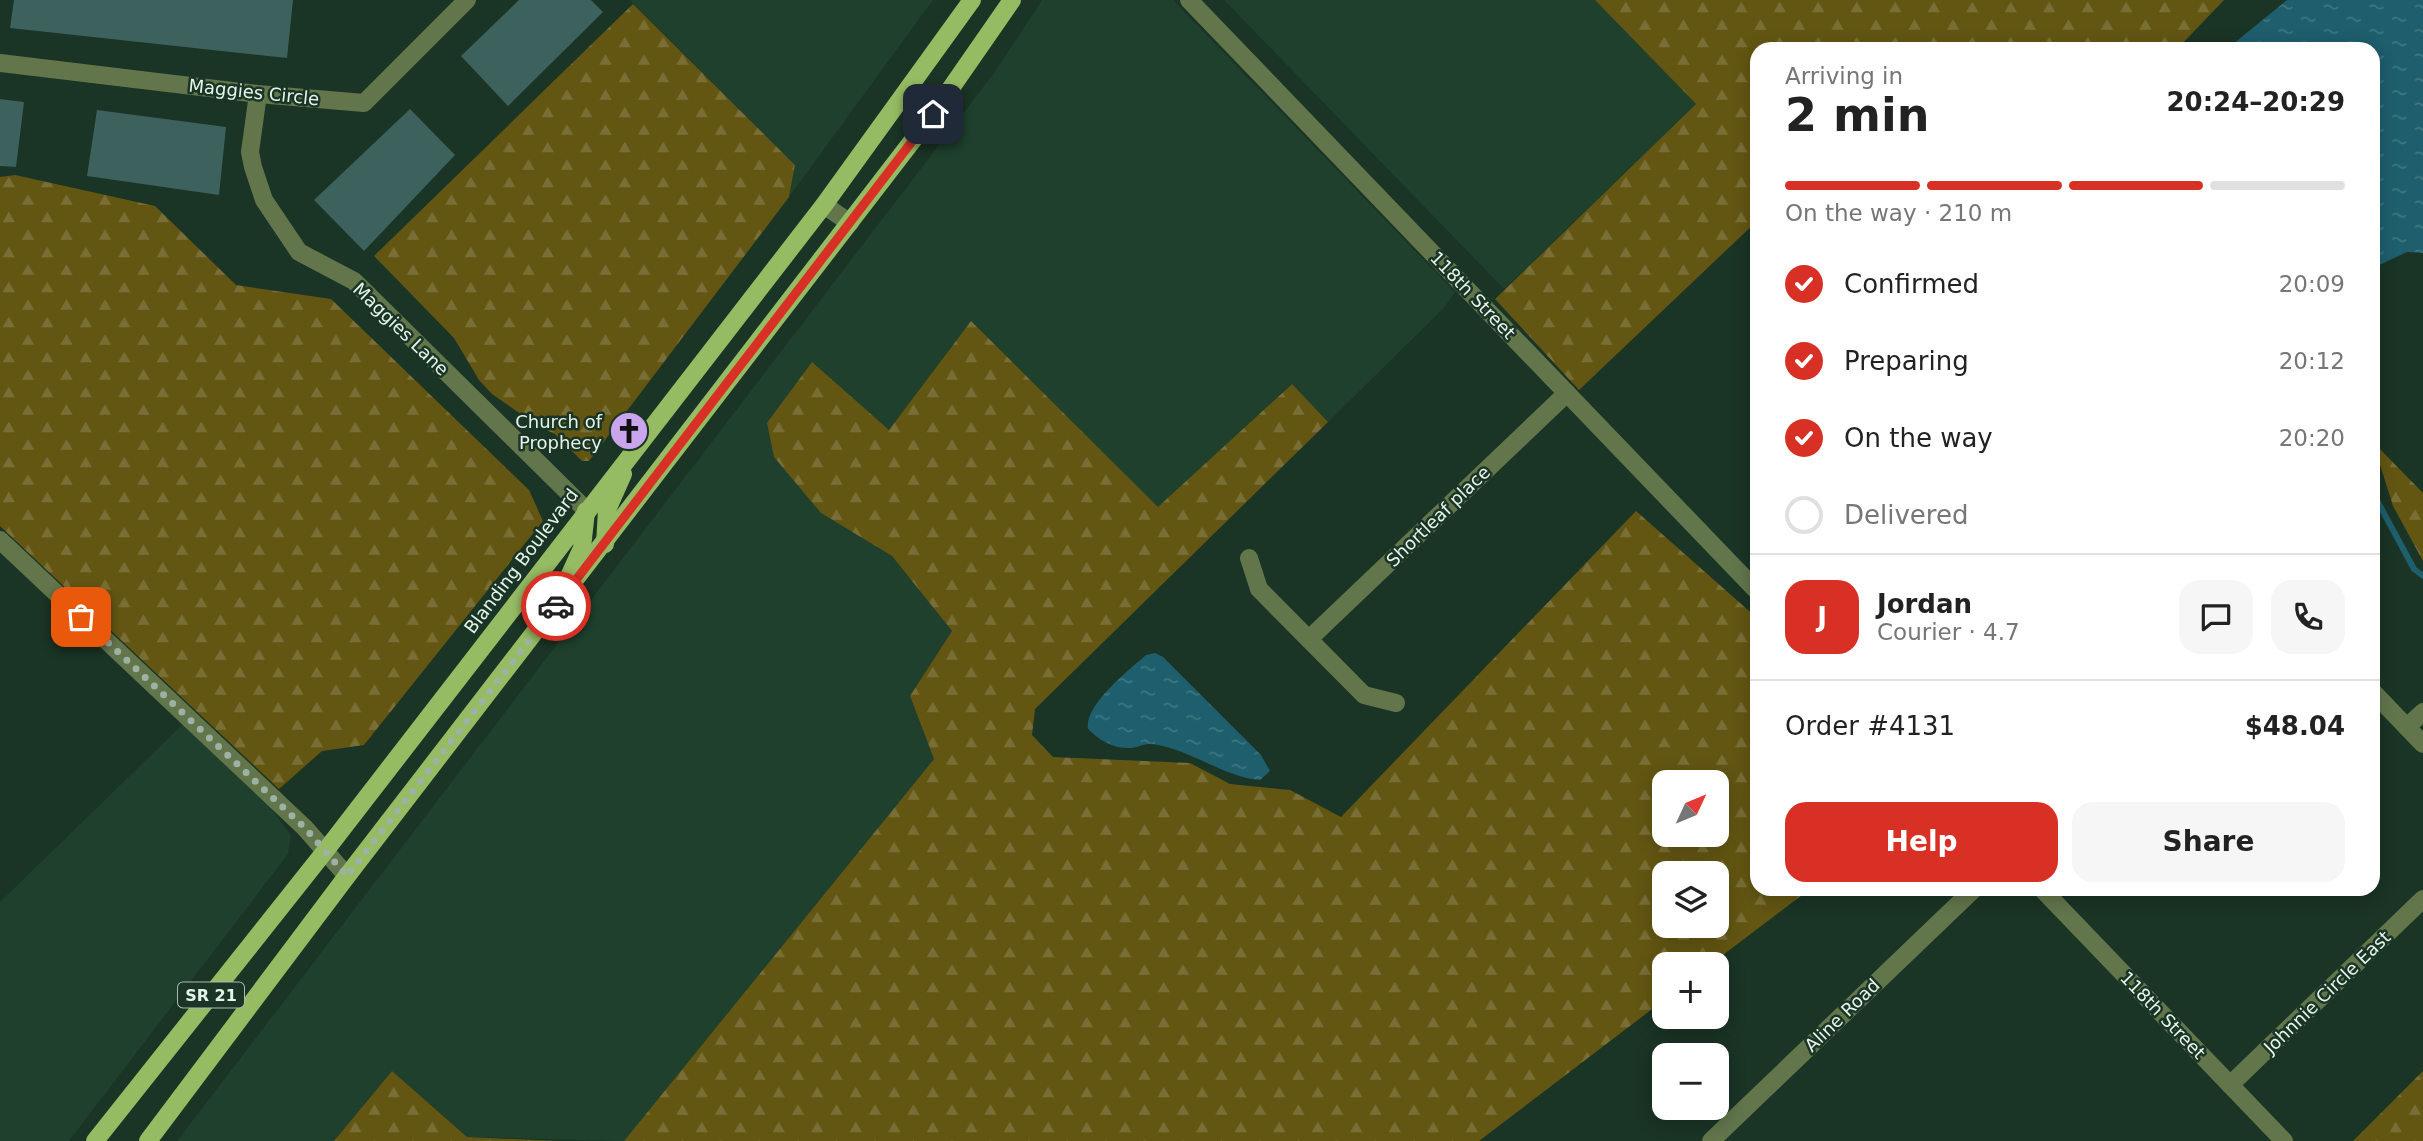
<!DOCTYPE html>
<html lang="en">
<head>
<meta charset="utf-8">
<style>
  body { margin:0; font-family:"DejaVu Sans",sans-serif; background:#f6f6f6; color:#222; height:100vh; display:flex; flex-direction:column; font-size:26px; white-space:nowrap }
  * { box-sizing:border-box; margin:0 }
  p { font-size:23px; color:#767676 }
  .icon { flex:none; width:38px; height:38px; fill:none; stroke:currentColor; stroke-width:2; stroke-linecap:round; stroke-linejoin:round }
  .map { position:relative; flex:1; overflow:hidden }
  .drawer { position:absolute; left:1750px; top:42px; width:630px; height:854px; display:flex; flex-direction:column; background:#fff; border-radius:21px; box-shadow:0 4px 18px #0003 }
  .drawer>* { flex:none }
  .needle { width:46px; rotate:46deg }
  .buttons { position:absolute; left:1652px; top:770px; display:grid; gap:14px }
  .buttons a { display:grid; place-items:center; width:77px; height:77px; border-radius:14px; background:#fff; box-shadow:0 4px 18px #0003; font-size:35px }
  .pin { position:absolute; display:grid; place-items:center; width:60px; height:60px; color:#fff; margin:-30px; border-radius:14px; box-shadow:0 4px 10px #0006 }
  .courier { position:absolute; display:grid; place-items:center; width:70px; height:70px; margin:-35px; border:5px solid #d93025; border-radius:50%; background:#fff; color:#222; box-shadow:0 2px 9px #0007 }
  .overview em { font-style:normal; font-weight:600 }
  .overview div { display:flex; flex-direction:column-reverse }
  .overview { display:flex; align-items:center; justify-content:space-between; height:119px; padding:0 35px }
  h1 { font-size:46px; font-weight:600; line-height:52px }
  .bar { display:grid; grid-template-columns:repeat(4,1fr); gap:10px 7px; align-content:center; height:84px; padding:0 35px }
  .bar i { height:9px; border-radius:5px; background:#e0e0e0 }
  .bar .selected { background:#d93025 }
  .bar p { grid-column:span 4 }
  .line { display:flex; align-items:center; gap:18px; padding:0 35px; border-top:2px solid #e0e0e0 }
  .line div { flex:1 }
  .round { display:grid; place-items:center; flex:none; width:74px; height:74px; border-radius:21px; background:#f6f6f6 }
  ol { padding:0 35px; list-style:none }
  li { display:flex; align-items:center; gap:21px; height:77px }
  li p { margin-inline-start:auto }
  li .icon { padding:7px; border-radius:50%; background:#d93025; color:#fff; stroke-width:4 }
  li:last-child { color:#767676 }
  li i { width:38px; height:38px; border:4px solid #e0e0e0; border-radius:50% }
  .primary-button { display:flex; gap:14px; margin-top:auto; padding:14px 35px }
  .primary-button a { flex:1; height:80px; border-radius:21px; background:#d93025; color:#fff; font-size:28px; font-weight:600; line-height:80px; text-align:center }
  .primary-button a+a { background:#f6f6f6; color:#222 }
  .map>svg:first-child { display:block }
</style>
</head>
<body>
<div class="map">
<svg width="2423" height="1141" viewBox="0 0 2423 1141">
  <defs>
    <pattern id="forest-firs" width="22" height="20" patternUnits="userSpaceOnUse" patternTransform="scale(1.75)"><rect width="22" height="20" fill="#635613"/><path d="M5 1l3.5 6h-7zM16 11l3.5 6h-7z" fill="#796f36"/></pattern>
    <pattern id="water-ripples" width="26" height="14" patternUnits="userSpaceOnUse" patternTransform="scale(1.75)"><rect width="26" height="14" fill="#1e5e6d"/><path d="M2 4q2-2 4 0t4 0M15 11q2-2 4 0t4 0" fill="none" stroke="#3f7682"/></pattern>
  </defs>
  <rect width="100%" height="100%" fill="#1a3425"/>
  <g fill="#1e402d">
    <polygon points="630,0 933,0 789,197 795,165"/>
    <polygon points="1042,0 1173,0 1455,292 1444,308 1328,422 1291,384 1158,508 971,321 889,430 812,363 821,513 892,556 952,631 910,696 934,759 624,1141 467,1137 392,1071 334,1141 177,1141 994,73"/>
    <polygon points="1224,0 1595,0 1696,104 1504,289"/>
    <polygon points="183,724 270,807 291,835 288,854 69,1141 0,1141 0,902"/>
  </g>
  <g fill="url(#forest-firs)" fill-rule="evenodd">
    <polygon points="1595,0 2224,0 2177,49 1757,49 1757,221 1579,390 1495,299 1696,104"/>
    <polygon points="633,4 795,165 789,197 589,461 582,461 555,434 538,426 492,394 479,380 454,338 374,256"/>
    <polygon points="15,175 155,206 236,285 331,299 529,490 543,521 364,745 322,751 279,789 0,526 0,177"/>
    <path d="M971 321 1158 507 1292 384 1328 422 1035 709 1032 735 1053 757 1190 763 1230 784 1290 790 1341 817 1636 511 1757 618V889H1810L1711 964H1664V1000L1479 1141H624L934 759 910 696 952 631 892 556 821 513 774 457 767 423 812 362 889 430ZM1717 782V835H1664V782ZM1664 873H1717V926H1664Z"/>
    <polygon points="2373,442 2423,493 2423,561 2393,506"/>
    <polygon points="392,1071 467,1137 558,1141 334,1141"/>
    <polygon points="2423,1071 2423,1141 2353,1141"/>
  </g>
  <g fill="url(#water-ripples)">
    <polygon points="2287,0 2423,0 2423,253 2407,252 2373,268 2373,49 2227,49"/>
    <path d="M1155 653 1163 657 1261 755 1270 771 1260 780C1226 778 1190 749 1152 744 1145 743 1138 748 1131 748 1114 749 1100 741 1088 729 1084 705 1129 670 1146 655Z"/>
  </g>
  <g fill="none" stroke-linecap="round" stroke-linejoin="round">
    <g stroke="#1e5e6d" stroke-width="6">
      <polyline points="2373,352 2373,354"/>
      <polyline points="2373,493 2414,569 2423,576"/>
    </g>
  </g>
  <g fill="#3d615d">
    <polygon points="14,0 293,0 287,58 10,28"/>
    <polygon points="519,0 591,0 603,12 508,106 461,56"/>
    <polygon points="0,99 24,102 16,167 0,166"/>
    <polygon points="410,109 455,155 364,251 314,200"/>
    <polygon points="97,110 226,127 219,195 87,176"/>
  </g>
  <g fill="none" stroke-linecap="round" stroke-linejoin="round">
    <g stroke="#62754b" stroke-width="18">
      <polyline points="0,63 258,94 364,103 467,0"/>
      <polyline points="258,94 250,152 253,167 264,200 299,252 354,281 586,510"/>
      <polyline points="824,205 850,223"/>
      <polyline points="0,540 305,828 347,876"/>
      <polyline points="1249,558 1259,589 1364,695 1396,703"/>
      <polyline points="1309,639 1567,393"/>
      <polyline points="2373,692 2423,744"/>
      <polyline points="2407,727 2423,712"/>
      <polyline points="2230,1085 2423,899"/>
      <polyline points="1711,1141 1974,889"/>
    </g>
    <g stroke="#62754b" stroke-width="18">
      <polyline points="1189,0 1757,591"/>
      <polyline points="2042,889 2284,1141"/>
    </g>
    <g stroke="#95bb63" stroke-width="18">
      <polyline points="605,544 607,510 623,474"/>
      <polyline points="567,581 582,548 586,511"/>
      <polyline points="95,1141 326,850 824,205 972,0"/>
      <polyline points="148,1141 347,876 933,114 1012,0"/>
    </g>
  </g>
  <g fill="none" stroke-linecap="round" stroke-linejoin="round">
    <polyline stroke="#9eb1a5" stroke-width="7" stroke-dasharray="0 12.6" points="81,617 305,828 347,876 556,606"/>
    <polyline stroke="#d93025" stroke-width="9" points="556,606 933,114"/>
  </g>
  <defs>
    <g id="church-disc" transform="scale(2.0125)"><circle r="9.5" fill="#c9a5ee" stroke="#1a3425"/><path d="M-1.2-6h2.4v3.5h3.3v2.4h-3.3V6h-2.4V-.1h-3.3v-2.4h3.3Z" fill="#111"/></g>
  </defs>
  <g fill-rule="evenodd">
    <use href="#church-disc" x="629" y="431"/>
  </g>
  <g text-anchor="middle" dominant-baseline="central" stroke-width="5" stroke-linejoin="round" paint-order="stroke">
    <rect fill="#1a3425" stroke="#a8baaf" stroke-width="2" x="178" y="982.5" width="66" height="25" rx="5"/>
    <g font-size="16" font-weight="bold" fill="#e5f4ea">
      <text x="211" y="995">SR 21</text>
    </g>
    <g font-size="18" fill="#e5f4ea" stroke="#1a3425">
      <text transform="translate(254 92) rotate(6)">Maggies Circle</text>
      <text transform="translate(1473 295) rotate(46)">118th Street</text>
      <text transform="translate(401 329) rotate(44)">Maggies Lane</text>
      <text transform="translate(1438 516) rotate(-44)">Shortleaf place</text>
      <text transform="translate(521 561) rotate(-53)">Blanding Boulevard</text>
      <text transform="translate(2327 992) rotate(-44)">Johnnie Circle East</text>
      <text transform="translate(1842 1015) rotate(-44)">Aline Road</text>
      <text transform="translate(2163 1015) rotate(46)">118th Street</text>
    </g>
    <g font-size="18" fill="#e5f4ea" stroke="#1a3425" text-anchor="end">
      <text x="602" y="421">Church of<tspan x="602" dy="21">Prophecy</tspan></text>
    </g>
  </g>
</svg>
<div class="buttons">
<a><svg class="needle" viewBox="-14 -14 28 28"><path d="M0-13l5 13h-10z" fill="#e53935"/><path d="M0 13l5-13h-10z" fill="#767676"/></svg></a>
<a><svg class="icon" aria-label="layers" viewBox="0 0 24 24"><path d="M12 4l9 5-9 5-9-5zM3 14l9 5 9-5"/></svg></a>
<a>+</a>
<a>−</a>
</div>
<div class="pin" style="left:81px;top:617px;background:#ea580c"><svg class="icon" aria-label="bag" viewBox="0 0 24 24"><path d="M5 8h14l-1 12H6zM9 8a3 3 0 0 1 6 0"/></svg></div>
<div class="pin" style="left:933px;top:114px;background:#1f2937"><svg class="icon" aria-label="home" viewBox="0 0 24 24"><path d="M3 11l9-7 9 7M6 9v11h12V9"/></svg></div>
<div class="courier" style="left:556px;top:606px"><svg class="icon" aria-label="car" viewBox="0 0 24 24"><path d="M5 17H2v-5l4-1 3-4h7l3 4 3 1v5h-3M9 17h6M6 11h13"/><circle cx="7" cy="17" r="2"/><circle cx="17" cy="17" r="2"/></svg></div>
<section class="drawer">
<div class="overview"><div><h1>2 min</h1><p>Arriving in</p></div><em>20:24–20:29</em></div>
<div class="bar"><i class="selected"></i><i class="selected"></i><i class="selected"></i><i></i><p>On the way · 210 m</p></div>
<ol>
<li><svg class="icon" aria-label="check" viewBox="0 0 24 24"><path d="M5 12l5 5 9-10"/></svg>Confirmed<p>20:09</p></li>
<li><svg class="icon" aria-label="check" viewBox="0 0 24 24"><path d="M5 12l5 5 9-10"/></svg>Preparing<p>20:12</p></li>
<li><svg class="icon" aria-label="check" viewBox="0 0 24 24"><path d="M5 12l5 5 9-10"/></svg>On the way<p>20:20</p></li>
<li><i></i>Delivered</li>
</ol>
<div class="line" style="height:126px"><b class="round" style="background:#d93025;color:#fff">J</b><div><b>Jordan</b><p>Courier · 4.7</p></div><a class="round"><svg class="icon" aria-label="chat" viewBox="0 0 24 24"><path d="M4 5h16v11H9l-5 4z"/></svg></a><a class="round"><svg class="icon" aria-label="phone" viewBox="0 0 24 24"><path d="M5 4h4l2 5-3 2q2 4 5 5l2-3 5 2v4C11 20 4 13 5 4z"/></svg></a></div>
<div class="line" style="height:91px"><div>Order #4131</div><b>$48.04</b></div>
<div class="primary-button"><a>Help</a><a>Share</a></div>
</section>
</div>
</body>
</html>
